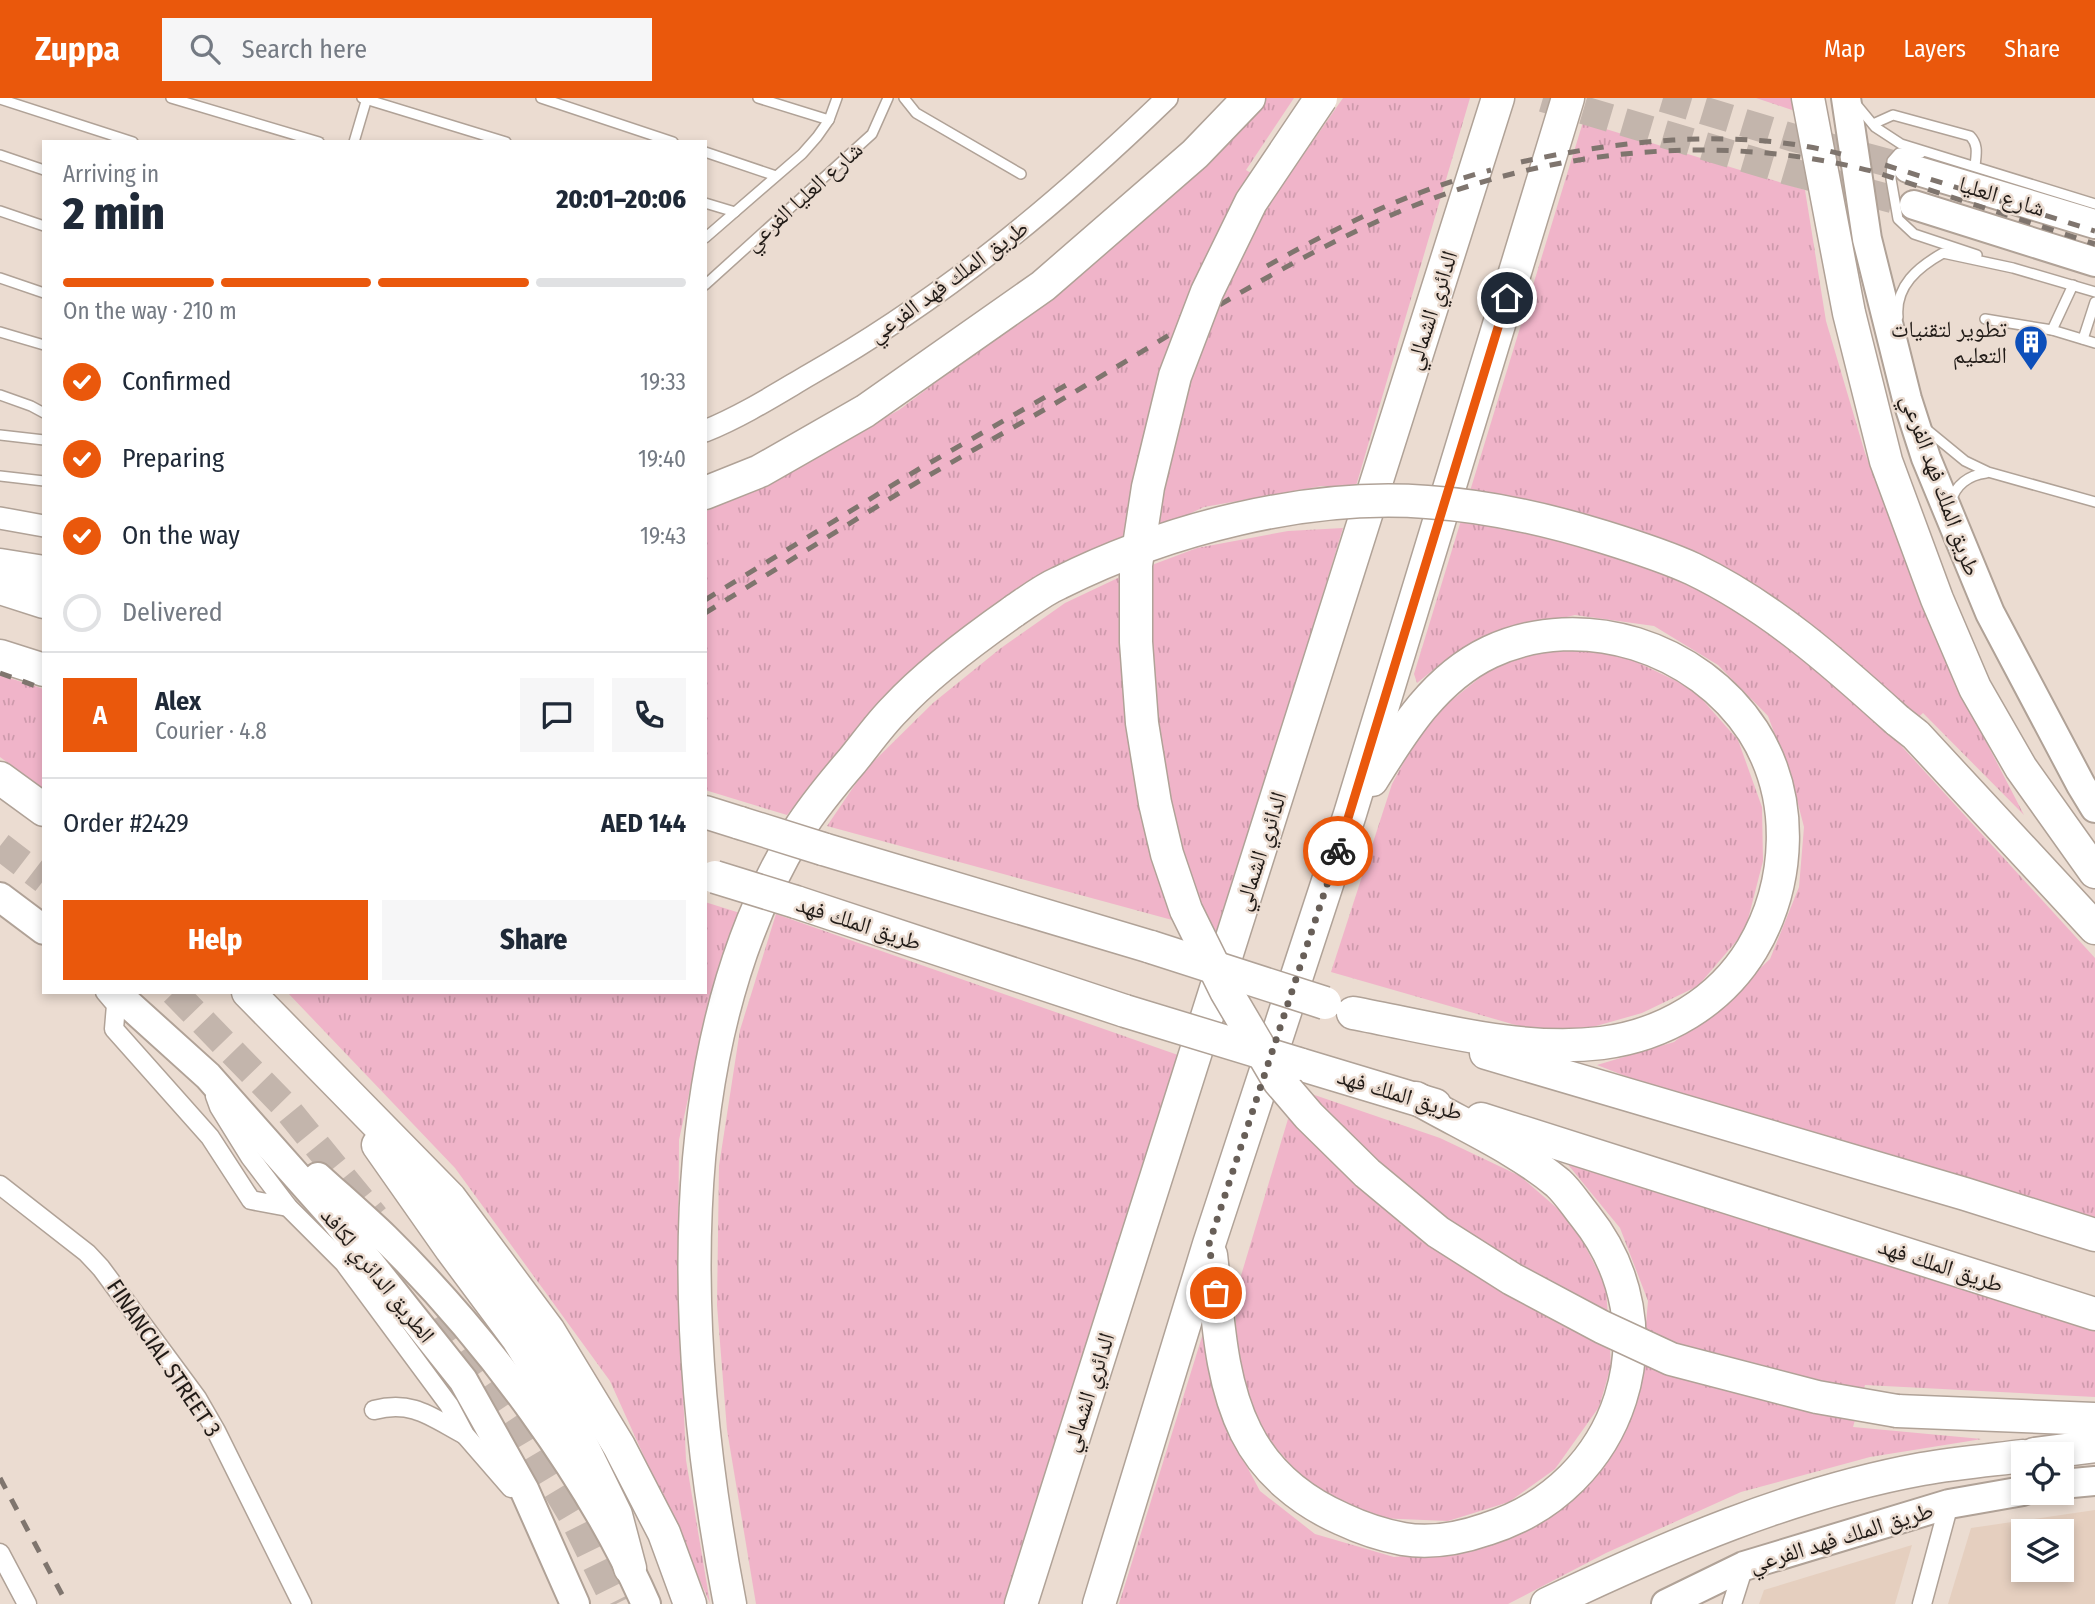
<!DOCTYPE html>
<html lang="en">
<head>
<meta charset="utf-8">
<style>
  body { margin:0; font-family:"Fira Sans Condensed","Noto Naskh Arabic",sans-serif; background:#f6f6f7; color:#1f2937; height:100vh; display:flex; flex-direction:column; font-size:26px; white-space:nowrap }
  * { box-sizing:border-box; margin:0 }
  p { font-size:23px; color:#747a83 }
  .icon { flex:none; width:38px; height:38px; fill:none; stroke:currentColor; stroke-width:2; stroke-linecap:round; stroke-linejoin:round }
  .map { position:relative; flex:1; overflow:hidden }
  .side { position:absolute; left:42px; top:42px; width:665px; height:854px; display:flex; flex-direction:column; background:#fff; border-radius:0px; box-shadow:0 4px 10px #0003 }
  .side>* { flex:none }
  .fabs { position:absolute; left:2011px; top:1344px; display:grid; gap:14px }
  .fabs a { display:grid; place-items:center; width:63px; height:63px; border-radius:0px; background:#fff; box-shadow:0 4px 10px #0003; font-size:35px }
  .pin { position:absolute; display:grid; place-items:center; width:60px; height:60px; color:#fff; margin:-30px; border:4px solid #fff; border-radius:50%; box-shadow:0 2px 7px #0007 }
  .courier { position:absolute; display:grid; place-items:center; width:70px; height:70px; margin:-35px; border:5px solid #ea580c; border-radius:50%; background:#fff; color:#222; box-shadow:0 2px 9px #0007 }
  .head em { font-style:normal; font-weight:800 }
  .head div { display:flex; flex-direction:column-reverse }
  .head { display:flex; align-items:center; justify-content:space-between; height:119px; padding:0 21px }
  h1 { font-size:46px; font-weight:800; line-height:52px }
  .bar { display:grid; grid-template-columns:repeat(4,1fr); gap:10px 7px; align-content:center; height:84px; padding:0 21px }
  .bar i { height:9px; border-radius:5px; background:#e0e1e3 }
  .bar .current { background:#ea580c }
  .bar p { grid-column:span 4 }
  .line { display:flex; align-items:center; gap:18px; padding:0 21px; border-top:2px solid #e0e1e3 }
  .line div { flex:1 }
  .round { display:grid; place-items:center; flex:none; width:74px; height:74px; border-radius:0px; background:#f6f6f7 }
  ol { padding:0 21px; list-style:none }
  li { display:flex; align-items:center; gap:21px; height:77px }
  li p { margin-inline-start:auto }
  li .icon { padding:7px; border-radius:50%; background:#ea580c; color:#fff; stroke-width:4 }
  li:last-child { color:#747a83 }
  li i { width:38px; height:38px; border:4px solid #e0e1e3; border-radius:50% }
  .cta { display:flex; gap:14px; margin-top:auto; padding:14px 21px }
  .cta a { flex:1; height:80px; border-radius:0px; background:#ea580c; color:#fff; font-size:28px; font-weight:800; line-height:80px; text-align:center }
  .cta a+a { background:#f6f6f7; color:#1f2937 }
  header { display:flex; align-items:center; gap:42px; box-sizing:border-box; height:98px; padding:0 35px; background:#ea580c; color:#fff }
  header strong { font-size:33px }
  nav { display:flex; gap:38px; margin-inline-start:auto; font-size:24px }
  .search { width:490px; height:63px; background:#f6f6f7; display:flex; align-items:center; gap:18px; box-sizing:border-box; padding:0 24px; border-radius:0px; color:#747a83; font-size:26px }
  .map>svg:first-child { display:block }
</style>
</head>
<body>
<header>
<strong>Zuppa</strong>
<div class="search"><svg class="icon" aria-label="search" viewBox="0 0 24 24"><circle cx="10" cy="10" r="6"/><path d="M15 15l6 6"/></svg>Search here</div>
<nav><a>Map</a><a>Layers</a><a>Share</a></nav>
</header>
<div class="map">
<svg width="2095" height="1506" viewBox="0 0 2095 1506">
  <defs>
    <pattern id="grass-tufts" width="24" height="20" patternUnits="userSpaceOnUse" patternTransform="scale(1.75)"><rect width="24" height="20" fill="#f0b4c9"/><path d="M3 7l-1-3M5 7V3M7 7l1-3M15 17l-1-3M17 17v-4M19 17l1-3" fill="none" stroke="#ce9aac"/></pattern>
  </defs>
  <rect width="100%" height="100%" fill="#ebdcd1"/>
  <g fill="#e5cfbf" fill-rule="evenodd">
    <path d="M2095 1412V1506H1948L1971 1430ZM2023 1433H2062V1472H2023Z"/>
    <polygon points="1912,1447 1895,1506 1759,1506 1764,1492"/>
  </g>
  <g fill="url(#grass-tufts)">
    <polygon points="1265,0 1294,0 1246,72 1279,92 1343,0 1470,0 1356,388 1322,388 1204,409 1004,503 855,635 787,717 705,692 705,414 899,312 1071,183"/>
    <polygon points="1756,0 1794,0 1795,13"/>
    <polygon points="1583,24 1805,92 1826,223 1865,355 1950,574 2024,717 1923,615 1895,641 2095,860 2095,1121 1648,987 1597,967 1674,944 1720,908 1770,861 1799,789 1804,729 1792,683 1768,618 1718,567 1654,528 1575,517 1495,536 1438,568 1417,585 1414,576"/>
    <polygon points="1343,430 1220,835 827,728 865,672 933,605 1001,550 1065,505 1120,479 1197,450 1288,433"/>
    <polygon points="1540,552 1616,554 1693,591 1738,642 1762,709 1763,763 1745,833 1698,888 1642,915 1582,932 1526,930 1331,874 1392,686 1426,623 1488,573"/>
    <polygon points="0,577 44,591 44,692 0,659"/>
    <polygon points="705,804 740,815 711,895 679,1042 678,1180 686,1362 710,1505 610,1283 455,1070 287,894 705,894"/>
    <polygon points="776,816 1178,957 1008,1506 756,1506 727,1332 717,1207 719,1068 740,932"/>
    <polygon points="1297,991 1440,1040 1520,1078 1573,1124 1606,1189 1611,1268 1599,1309 1555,1371 1509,1404 1448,1423 1376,1420 1319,1398 1260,1332 1234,1269 1237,1191"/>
    <polygon points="1565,1063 2095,1226 2095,1299 1865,1287 1853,1329 1982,1341 1870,1359 1741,1394 1606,1455 1508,1506 1119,1506 1209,1216 1223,1324 1260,1393 1315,1436 1394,1459 1469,1453 1555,1416 1613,1345 1642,1272 1648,1203 1620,1130"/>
  </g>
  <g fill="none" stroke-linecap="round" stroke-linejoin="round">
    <g stroke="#c3b5ac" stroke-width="28" stroke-dasharray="28 14" stroke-linecap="butt">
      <polyline points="1543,0 1788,73 1914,107"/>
      <polyline points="1663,0 1794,40 1908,70"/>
      <polyline points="0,748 44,782"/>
      <polyline points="174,894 283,1006 375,1119"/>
      <polyline points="442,1216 526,1340 573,1419 616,1506"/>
    </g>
    <g stroke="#b0a297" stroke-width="12">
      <g id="service">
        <polyline points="171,0 319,44"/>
        <polyline points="362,0 506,44"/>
        <polyline points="541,0 673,44"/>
        <polyline points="758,0 829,22"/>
        <polyline points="904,0 916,15 1021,76"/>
        <polyline points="0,1 133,44"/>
        <polyline points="1856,6 1875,29 1901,46 2095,106"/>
        <path d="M1873 26 1893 17 1970 38C1979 47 1976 57 1975 68"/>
        <polyline points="354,44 367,0"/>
        <polyline points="705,54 776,78"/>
        <polyline points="1921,55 1899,55 1892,63 1891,81 1898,121 1914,136 1977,157"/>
        <polyline points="0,57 44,72"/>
        <polyline points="705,105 735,114"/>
        <polyline points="0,113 44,128"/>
        <polyline points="705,140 802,56 817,39 829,22 837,0"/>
        <polyline points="0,180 44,195"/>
        <polyline points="705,187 872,36 888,0"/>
        <path d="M1898 219C1895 188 1918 169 1943 155L2013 170 2095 194"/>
        <polyline points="1985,221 2052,232 2095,245"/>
        <polyline points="2052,232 2073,187"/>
        <polyline points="0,234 44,247"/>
        <polyline points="2083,241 2095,204"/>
        <polyline points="0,297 31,308 44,315"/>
        <polyline points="1926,331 1965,363 1988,374 2095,404"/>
        <polyline points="0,337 44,342"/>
        <polyline points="0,378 44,383"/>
        <path d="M1951 404C1955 387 1969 377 1986 375"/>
      </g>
    </g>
    <g stroke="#b0a297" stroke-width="21">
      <g id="minor">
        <polyline points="105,894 116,907 114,931 210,1039 251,1102 288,1109"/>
        <polyline points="215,998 219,1009 250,1059 288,1109 344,1165 449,1307 465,1337 511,1390"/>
        <polyline points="0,1087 87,1155 101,1170 197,1300 216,1333 302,1506"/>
        <path d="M374 1312C413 1302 431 1319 465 1337"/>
        <polyline points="0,1455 27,1506"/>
        <polyline points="1732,1506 1744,1468"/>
        <polyline points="1922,1506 1949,1406"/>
      </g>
    </g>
    <g stroke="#b0a297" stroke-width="24">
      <g id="tertiary">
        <path d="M705 333C742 318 775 297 809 277 943 201 1056 107 1167 0"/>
        <polyline points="0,420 44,428"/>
      </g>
    </g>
    <g stroke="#b0a297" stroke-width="32">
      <g id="primary">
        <polyline points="1846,0 1867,141 1907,301 1926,360 1990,515 2081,687 2095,710"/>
        <polyline points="1908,70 2095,126"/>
        <polyline points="1914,107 2095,164"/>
        <polyline points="0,799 44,832"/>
        <polyline points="115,894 208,978 334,1120 463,1282 524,1391 575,1506"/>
        <path d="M318 1079C340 1099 363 1119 385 1140 485 1238 590 1378 646 1506"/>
        <polyline points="2062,1386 2095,1383"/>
        <polyline points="1666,1506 1744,1468 1949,1406 2023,1393"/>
      </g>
    </g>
    <g stroke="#b0a297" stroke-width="35">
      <g id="motorway">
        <polyline points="1808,0 1849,215 1886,363 1937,501 1975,590 2021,670 2095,774"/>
        <polyline points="705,395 760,373 865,313 1043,188 1195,56 1249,0"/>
        <polyline points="0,467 44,474"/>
        <polyline points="0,490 44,504"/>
        <polyline points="0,558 44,572"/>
        <polyline points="1897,622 1916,637 2095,830"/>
        <polyline points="0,680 44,712"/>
        <polyline points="705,714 740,725"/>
        <polyline points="823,751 1151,849"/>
        <polyline points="796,804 1125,913"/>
        <polyline points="248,894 450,1100 549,1233 619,1348 664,1435 690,1506"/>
        <path d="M1353 915C1434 930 1520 955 1602 945 1664 937 1720 904 1752 851 1791 785 1795 699 1753 633 1698 549 1583 511 1490 554 1435 580 1403 632 1372 682"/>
        <polyline points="1486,955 1965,1096 2095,1137"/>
        <polyline points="1299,966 1435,1007"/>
        <polyline points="1481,1021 2095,1216"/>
        <polyline points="378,1047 451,1151 518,1241 574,1331 616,1417 630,1470"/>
        <path d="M1211 1157C1218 1215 1219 1280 1246 1334 1266 1374 1301 1403 1342 1421 1361 1430 1382 1437 1403 1441 1431 1446 1461 1440 1487 1431 1622 1389 1675 1230 1585 1118 1576 1107 1568 1094 1558 1085 1516 1050 1463 1027 1416 1000"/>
        <polyline points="1897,1313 2095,1321"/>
        <polyline points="2034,1356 2095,1348"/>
        <path d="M730 1506C683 1262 663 953 798 733 814 708 833 685 852 663 866 646 879 627 895 611 928 575 974 541 1014 513"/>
        <polyline points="1021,1506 1498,0"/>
        <polyline points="1099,1506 1209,1146 1350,716 1568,0"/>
        <path d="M1547 1506C1667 1449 1791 1395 1922 1371 1956 1365 1990 1362 2023 1358"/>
      </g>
    </g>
    <use href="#service" stroke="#fff" stroke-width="9"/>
    <use href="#minor" stroke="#fff" stroke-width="18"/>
    <use href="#tertiary" stroke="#fff" stroke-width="21"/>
    <use href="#primary" stroke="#fff" stroke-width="28"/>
    <use href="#motorway" stroke="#fff" stroke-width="32"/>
    <g stroke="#7f756e" stroke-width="5" stroke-dasharray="12 12" stroke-linecap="butt">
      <path d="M1521 64C1621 42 1740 29 1841 56"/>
      <polyline points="1885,67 2095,133"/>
      <path d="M1267 168C1341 127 1408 94 1491 72"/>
      <polyline points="705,502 919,371 1068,286"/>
      <path d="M705 515C779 470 852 423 926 379 978 349 1031 320 1083 289 1179 232 1274 170 1376 124 1529 53 1712 31 1875 74L2095 146"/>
      <polyline points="0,575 44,591"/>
      <polyline points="0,1380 67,1506"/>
    </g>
    <g stroke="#b0a297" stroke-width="35" stroke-linecap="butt">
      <g id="motorway-bridge">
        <polyline points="1321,0 1251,104 1207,194 1175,278 1148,389 1136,467 1136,544 1142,625 1155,705 1167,756 1186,812 1226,893 1279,983 1309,1018 1367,1075 1438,1134 1512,1181 1602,1229 1671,1261 1817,1299 1897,1313"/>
        <path d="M1014 513C1029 503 1043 492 1059 485 1167 431 1306 395 1427 404 1488 408 1546 421 1604 439 1633 448 1665 458 1693 471 1770 508 1834 565 1897 622"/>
        <polyline points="740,725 823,751"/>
        <polyline points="715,779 796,804"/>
        <polyline points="1151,849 1325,905"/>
        <polyline points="1125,913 1299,966"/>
      </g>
    </g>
    <use href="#motorway-bridge" stroke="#fff" stroke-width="32"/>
  </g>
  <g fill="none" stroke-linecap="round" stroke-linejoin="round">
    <polyline stroke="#685f58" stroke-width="7" stroke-dasharray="0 12.6" points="1216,1195 1209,1146 1338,753"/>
    <polyline stroke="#ea580c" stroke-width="9" points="1338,753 1507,200"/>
  </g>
  <defs>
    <g id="building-pin" transform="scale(1.75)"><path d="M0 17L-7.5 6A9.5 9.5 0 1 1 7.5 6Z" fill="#0d4fba" stroke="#ebdcd1"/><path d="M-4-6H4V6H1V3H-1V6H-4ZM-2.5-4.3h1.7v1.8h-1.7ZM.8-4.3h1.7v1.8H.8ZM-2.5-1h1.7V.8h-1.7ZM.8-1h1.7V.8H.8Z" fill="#fff"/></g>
  </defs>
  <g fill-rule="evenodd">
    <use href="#building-pin" x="2031" y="244"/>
  </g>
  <g text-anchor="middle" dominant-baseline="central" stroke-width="5" stroke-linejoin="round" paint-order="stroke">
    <g font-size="23" fill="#211b17" stroke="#ebdcd1">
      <text transform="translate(803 98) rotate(-42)">شارع العليا الفرعي</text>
      <text transform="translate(2002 98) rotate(17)">شارع العليا</text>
      <text transform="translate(948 183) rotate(-36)">طريق الملك فهد الفرعي</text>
      <text transform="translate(1431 212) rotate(-72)">الدائري الشمالي</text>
      <text transform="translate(1941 387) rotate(70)">طريق الملك فهد الفرعي</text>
      <text transform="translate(1260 753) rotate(-72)">الدائري الشمالي</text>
      <text transform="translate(859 825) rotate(18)">طريق الملك فهد</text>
      <text transform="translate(1400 996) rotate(17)">طريق الملك فهد</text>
      <text transform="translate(1941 1167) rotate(18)">طريق الملك فهد</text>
      <text transform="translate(378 1177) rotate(51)">الطريق الدائري لكافد</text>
      <text transform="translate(164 1260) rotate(56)">FINANCIAL STREET 3</text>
      <text transform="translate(1088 1294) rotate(-72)">الدائري الشمالي</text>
      <text transform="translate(1841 1439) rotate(-17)">طريق الملك فهد الفرعي</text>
    </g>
    <g font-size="23" fill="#211b17" stroke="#ebdcd1" text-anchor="end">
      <text x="2007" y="231">تطوير لتقنيات<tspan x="2007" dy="26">التعليم</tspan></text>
    </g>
  </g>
</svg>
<div class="fabs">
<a><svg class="icon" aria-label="locate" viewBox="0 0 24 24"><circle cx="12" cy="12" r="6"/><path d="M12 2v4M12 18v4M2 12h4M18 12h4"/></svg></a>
<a><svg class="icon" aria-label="layers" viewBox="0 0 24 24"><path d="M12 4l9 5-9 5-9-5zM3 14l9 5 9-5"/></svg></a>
</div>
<div class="pin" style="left:1216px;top:1195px;background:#ea580c"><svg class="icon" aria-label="bag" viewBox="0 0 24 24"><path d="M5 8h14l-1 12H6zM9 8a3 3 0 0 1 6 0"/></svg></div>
<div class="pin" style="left:1507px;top:200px;background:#1f2937"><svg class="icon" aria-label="home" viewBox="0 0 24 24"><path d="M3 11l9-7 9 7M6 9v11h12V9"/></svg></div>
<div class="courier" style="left:1338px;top:753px"><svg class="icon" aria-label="bike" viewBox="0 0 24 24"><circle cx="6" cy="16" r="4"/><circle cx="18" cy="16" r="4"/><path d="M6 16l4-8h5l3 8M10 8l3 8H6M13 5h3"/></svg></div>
<section class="side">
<div class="head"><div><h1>2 min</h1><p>Arriving in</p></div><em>20:01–20:06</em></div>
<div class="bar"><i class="current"></i><i class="current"></i><i class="current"></i><i></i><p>On the way · 210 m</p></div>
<ol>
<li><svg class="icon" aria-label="check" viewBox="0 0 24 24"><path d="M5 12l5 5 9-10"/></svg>Confirmed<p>19:33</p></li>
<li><svg class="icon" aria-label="check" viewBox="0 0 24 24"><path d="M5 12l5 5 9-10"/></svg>Preparing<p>19:40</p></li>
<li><svg class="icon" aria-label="check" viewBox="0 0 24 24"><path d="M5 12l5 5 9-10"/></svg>On the way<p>19:43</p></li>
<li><i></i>Delivered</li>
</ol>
<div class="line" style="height:126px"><b class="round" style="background:#ea580c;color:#fff">A</b><div><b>Alex</b><p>Courier · 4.8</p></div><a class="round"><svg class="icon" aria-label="chat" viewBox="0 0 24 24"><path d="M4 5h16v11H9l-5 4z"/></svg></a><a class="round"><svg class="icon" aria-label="phone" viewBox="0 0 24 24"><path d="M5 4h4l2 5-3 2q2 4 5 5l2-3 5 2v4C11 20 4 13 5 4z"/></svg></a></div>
<div class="line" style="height:91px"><div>Order #2429</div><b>AED 144</b></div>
<div class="cta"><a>Help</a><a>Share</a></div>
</section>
</div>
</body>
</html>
